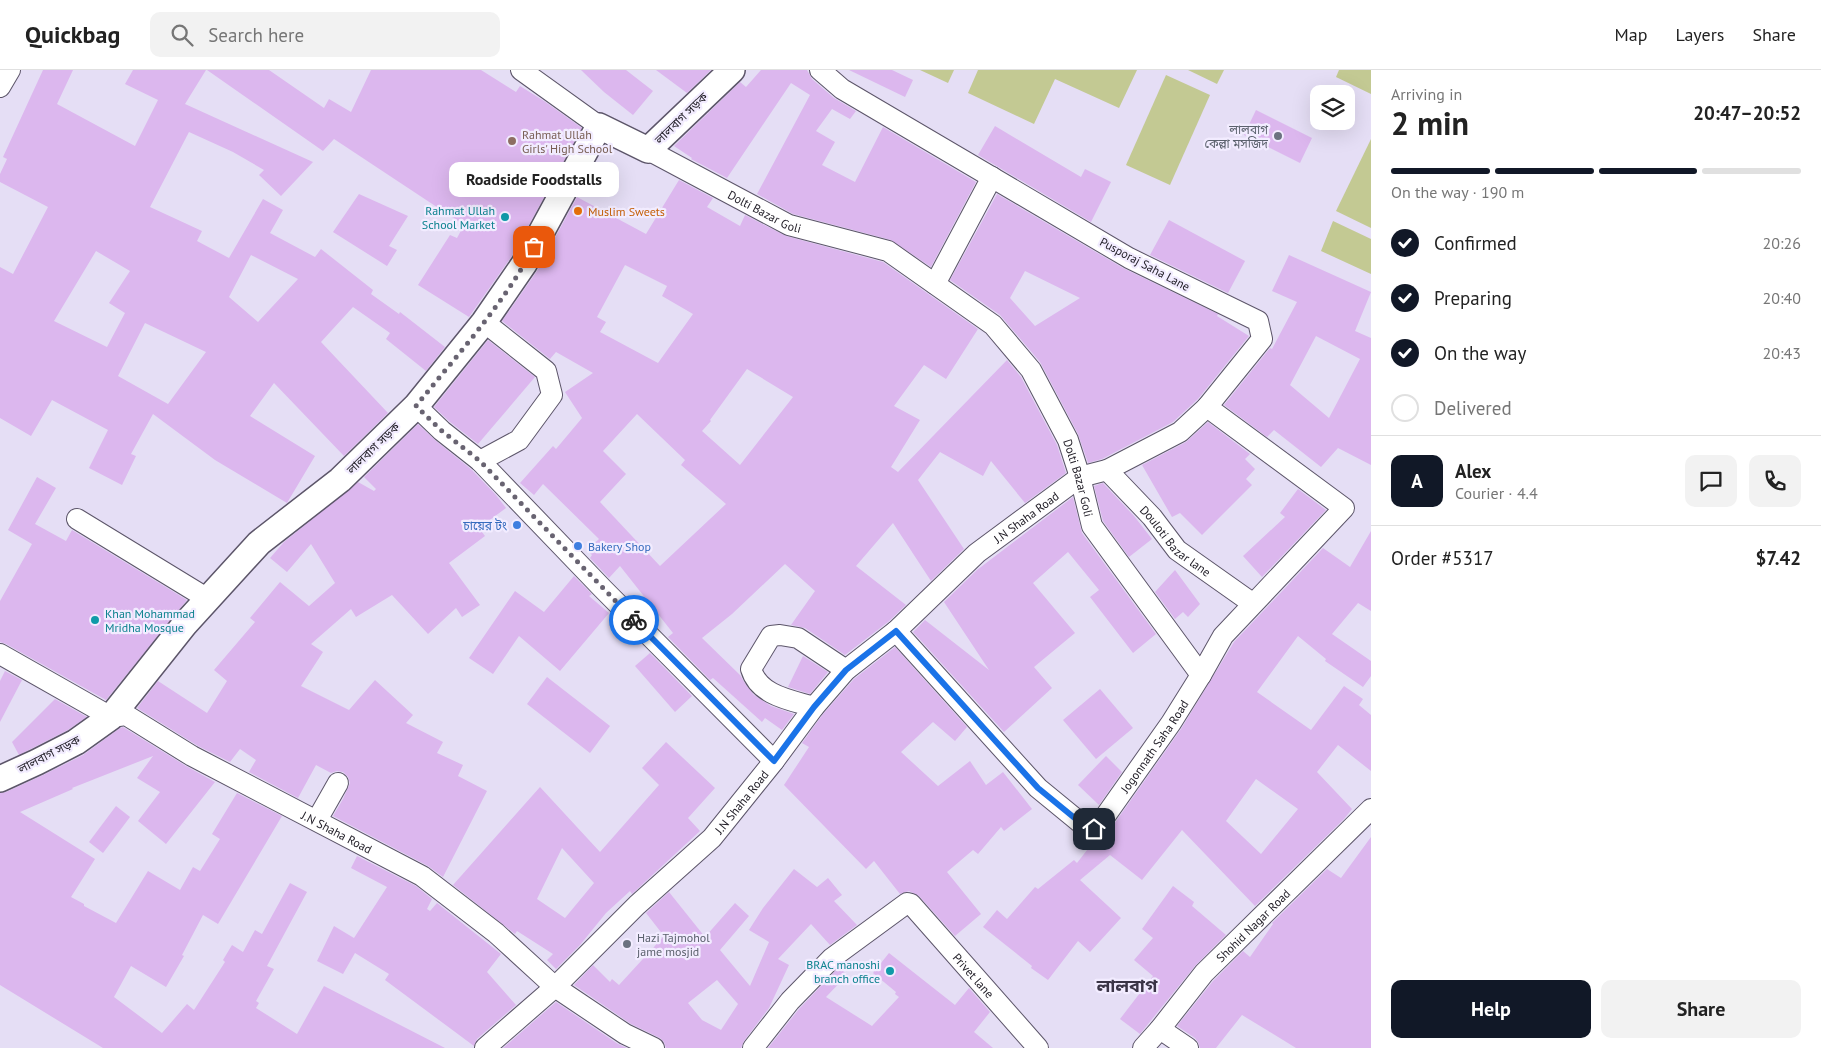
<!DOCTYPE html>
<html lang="en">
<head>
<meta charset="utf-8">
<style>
  body { margin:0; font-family:"PT Sans","Noto Sans Bengali",sans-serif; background:#f2f2f2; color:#222; height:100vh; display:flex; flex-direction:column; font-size:19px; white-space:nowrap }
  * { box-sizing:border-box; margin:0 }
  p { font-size:16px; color:#767676 }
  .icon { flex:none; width:28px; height:28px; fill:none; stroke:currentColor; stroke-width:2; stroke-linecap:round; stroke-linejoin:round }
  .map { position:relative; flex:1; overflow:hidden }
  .details { display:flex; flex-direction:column; background:#fff; width:450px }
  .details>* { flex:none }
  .buttons { position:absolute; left:1310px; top:15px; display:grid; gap:10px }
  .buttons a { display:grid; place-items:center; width:45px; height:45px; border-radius:10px; background:#fff; box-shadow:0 5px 20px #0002; font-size:25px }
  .pin { position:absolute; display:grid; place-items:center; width:42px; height:42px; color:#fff; margin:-21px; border-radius:10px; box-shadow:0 2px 8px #0006 }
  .courier { position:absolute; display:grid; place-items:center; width:50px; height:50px; margin:-25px; border:4px solid #1a73e8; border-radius:50%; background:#fff; color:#222; box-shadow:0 1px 6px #0007 }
  .bubble { position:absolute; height:35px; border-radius:10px; background:#fff; box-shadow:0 5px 20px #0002; font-size:16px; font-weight:700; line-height:35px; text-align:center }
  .overview em { font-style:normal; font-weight:700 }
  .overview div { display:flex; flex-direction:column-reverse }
  .overview { display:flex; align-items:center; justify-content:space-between; height:85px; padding:0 20px }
  h1 { font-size:32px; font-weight:700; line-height:38px }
  .bar { display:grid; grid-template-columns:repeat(4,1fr); gap:8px 5px; align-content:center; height:60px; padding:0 20px }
  .bar i { height:6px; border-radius:4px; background:#e0e0e0 }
  .bar .on { background:#111827 }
  .bar p { grid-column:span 4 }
  .line { display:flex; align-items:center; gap:12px; padding:0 20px; border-top:1px solid #e0e0e0 }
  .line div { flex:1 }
  .round { display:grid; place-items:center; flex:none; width:52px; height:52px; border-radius:10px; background:#f2f2f2 }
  ol { padding:0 20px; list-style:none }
  li { display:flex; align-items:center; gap:15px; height:55px }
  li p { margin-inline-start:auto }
  li .icon { padding:5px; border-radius:50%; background:#111827; color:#fff; stroke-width:4 }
  li:last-child { color:#767676 }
  li i { width:28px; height:28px; border:2px solid #e0e0e0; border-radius:50% }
  .button { display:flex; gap:10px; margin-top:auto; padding:10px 20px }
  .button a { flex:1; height:58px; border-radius:10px; background:#111827; color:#fff; font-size:20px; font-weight:700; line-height:58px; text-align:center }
  .button a+a { background:#f2f2f2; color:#222 }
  header { display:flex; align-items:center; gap:30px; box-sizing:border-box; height:70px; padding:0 25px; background:#fff; border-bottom:1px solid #e0e0e0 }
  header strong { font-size:24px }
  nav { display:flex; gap:28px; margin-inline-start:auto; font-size:18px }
  .search { width:350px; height:45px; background:#f2f2f2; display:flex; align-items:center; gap:12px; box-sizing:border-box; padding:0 18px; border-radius:10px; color:#767676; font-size:19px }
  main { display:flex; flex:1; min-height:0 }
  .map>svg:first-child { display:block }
</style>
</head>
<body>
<header>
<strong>Quickbag</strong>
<div class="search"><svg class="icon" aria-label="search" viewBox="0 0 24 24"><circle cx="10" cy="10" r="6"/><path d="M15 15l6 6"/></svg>Search here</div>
<nav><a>Map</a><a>Layers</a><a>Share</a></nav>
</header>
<main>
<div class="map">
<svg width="1371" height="978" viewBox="0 0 1371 978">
  <rect width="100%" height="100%" fill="#e5def5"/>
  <g fill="#c3c993">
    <polygon points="920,0 954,0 948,13"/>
    <polygon points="978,0 1137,0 1119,38 1055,9 1034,54 968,23"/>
    <polygon points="1188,0 1224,0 1217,14"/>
    <polygon points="1339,0 1371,0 1371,24 1336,7"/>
    <polygon points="1166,5 1210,25 1170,115 1126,95"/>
    <polygon points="1371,69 1371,158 1336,141"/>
    <polygon points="1333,151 1371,169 1371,204 1321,181"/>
  </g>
  <g fill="#dcb7ee" fill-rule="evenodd">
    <path d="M43 0H73L57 34 135 76 158 30 125 14 133 0H206L185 34 313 92 281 126 259 105 264 100 233 82 189 62 150 137 202 161 197 171 229 188 263 129 283 140 270 163 315 187 321 179 373 220 371 224 399 244 400 242 445 277 426 301 386 269 390 263 353 237 321 272 388 343 344 386 274 313 250 346 315 386 287 433 215 390 153 344 131 384 136 386 122 415 89 398 108 360 52 330 31 366 0 348V197L13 204 48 137 0 112V104L7 89 3 87ZM96 181 130 201 109 233 125 243 107 277 54 251ZM251 185 298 209 258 252 229 227ZM145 253 206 282 168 334 118 306Z"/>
    <polygon points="207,0 269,0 324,38 329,29 351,42 371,0 481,0 516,22 520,16 544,31 582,58 512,186 469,247 418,215 450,165 457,168 464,155 334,69 323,81"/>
    <polygon points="581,0 626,0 653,21 633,45 604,22"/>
    <polygon points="656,0 711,0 687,23"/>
    <polygon points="761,0 807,0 812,9 834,28 856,41 850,49 832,39 816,61 835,72 822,95 855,112 883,57 976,112 931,197 891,170 793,144 757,124 810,25 791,13 727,108 691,89 692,88 674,76 740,12 746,17"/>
    <polygon points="849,0 892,0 913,10 905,27"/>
    <polygon points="1256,40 1312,68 1300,93 1244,65"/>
    <polygon points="995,56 1081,107 1085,99 1111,112 1091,152 978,85"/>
    <path d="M679 110 713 128 707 137 740 156 745 145 786 166 883 192 978 259 946 309 924 295 894 336 920 350 891 397 898 402 1007 290 1021 307 1057 375 1066 403 1025 433 991 391 983 406 940 382 918 410 964 479 931 511 893 453 856 496 906 535 888 552 845 585 805 558 791 555 815 521 785 494 732 544 702 568 740 605 746 615 754 625 771 636 794 644 782 660 765 648 762 652 713 608 710 610 668 567 673 563 620 496 609 508 590 488 592 485 587 480 599 469 543 414 534 425 520 413 553 376 556 379 582 348 565 322 593 303 556 282 550 289 502 251 537 201 577 127 646 164ZM625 195 667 216 662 226 693 244 658 293 600 262 606 252 597 247ZM747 299 793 327 740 395 702 361 711 351 710 350ZM637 344 685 390 681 395 726 434 660 496 600 432 626 404 603 381Z"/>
    <polygon points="359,124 408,146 389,176 397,180 387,196 333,162"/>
    <path d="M997 124 1123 198 1218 244 1217 246 1249 266 1198 329 1173 352 1102 389 1088 393 1078 364 1040 292 1000 245 950 210ZM1025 201 1080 228 1035 256 1010 228Z"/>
    <polygon points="1169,150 1245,191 1228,223 1150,185"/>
    <path d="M1289 185 1371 222 1355 261 1371 268V395L1338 378 1321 397 1274 360 1267 367 1224 335 1270 278 1272 279 1297 232 1272 221ZM1316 266 1360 289 1329 348 1290 315Z"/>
    <polygon points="488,270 535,307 478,374 450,352 434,337"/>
    <polygon points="1208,352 1250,384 1245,389 1255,399 1246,409 1252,415 1202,465 1180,443 1172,447 1142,395 1186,372"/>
    <polygon points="418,354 435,370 472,400 496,425 506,438 479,458 485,466 449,493 480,535 462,547 456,538 428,564 392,525 356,547 351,539 311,574 323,582 301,616 349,640 375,610 413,645 406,653 443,672 437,683 463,695 458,706 487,721 443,807 428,796 333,746 343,729 350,713 348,707 343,702 337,701 331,703 316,695 298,728 249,702 256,690 240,679 230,692 198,676 137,638 158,611 207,643 227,611 214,600 255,552 250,548 280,512 309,536 335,513 311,474 287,502 270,488 284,472 358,412 374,421 376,419 364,407"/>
    <polygon points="37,407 56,418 35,454 66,471 72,460 187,530 106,630 6,574 0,572 0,531 32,474 8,460"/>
    <polygon points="1103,413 1134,446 1152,469 1129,487 1103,451 1094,416"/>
    <polygon points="1298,419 1326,440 1262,507 1243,486 1285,447 1280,443"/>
    <polygon points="1073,427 1082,463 1156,564 1133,583 1090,527 1099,520 1068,482 1033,513 1075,563 1034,597 1052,618 1004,662 913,562 925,550 989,600 944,532 977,500"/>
    <path d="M1371 461V541L1358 533 1332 564 1371 591V606L1363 617 1325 591 1326 589 1298 566 1257 622 1311 660 1344 616 1363 629 1359 635 1371 645V701L1338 675 1317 702 1352 739 1344 749 1255 836 1182 760 1142 810 1110 785 1080 810 1121 848 1090 882 1078 871 1048 910 1031 898 1032 896 983 857 997 840 1007 849 1035 817 1038 819 1074 790 1077 793 1094 771 1107 764 1181 659 1234 572 1323 478 1350 497ZM1256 709 1298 739 1261 784 1226 751Z"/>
    <polygon points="1175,500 1200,534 1188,547 1183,542 1175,549 1155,522"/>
    <polygon points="574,506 592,524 589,526 609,543 560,601 519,566 493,604 469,588 515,521 544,542"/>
    <polygon points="895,577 967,657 955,671 933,652 901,682 938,716 970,691 986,715 1003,702 1032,739 1004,761 1001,757 978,784 973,780 947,802 981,844 955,866 919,826 909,821 900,824 874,791 866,799 784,715 809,677 802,673 823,644 854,609"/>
    <polygon points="650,583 692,626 675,642 635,596"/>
    <polygon points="803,586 828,602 810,624 788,617"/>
    <polygon points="5,601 22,610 0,652 0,611"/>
    <polygon points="547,607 610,656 590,683 527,634"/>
    <polygon points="1100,619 1133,658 1096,689 1063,650"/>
    <polygon points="55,629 87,647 68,660 19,685 12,672"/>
    <polygon points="123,657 186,696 215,712 166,774 138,751 160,722 137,708 153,686 72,718 73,719 20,742 95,789 71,827 84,834 84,836 116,853 148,801 180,820 193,797 200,801 220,769 212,764 237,723 282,746 218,854 203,845 182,885 184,886 166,917 131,896 114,927 162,963 187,934 194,940 225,892 223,890 232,875 243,882 255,860 262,864 290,813 307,822 267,896 274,899 256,931 259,933 256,938 297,964 324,916 445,978 103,978 0,915 0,723 6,722 43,705 83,685 120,658"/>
    <path d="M666 672 715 718 688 748 700 761 632 824 630 821 606 843 580 875 556 899 547 890 553 884 517 861 515 864 453 815 540 717 600 782 659 715 642 698ZM562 778 594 813 565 848 537 829Z"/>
    <polygon points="1106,686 1122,702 1099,735 1078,715"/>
    <polygon points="116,736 130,747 103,783 89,772"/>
    <polygon points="1371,767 1371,978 1296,978 1242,945 1216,978 1200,978 1198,972 1195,968 1177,956 1213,911 1243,881 1250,887 1273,854 1272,853 1327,799 1341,808"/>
    <polygon points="357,786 416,816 432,829 427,839 430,841 437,833 501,884 487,902 516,935 477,969 474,976 385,910 389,904 355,883 343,904 317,891 334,856 354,868 387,817 351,798"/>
    <path d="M794 799 817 817 828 808 842 825 834 831 857 855 830 875 811 854 778 889 789 895 769 938 744 971 741 978H666L664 972 660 968 631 954 574 915 593 895 610 912 612 909 619 915 664 866 646 843 669 822 705 867 735 833 749 846 720 880 750 916 769 872 749 860 763 838ZM717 910 738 934 721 960 702 950 688 933Z"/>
    <polygon points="1173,816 1194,832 1192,836 1226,865 1195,896 1140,964 1120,949 1153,906 1134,890 1153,868 1142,859"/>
    <polygon points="889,883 955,935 969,918 990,942 974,962 993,978 768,978 799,939 839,897 847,905 826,927 872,956 899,927 895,924 896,922 873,903"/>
    <polygon points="556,932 618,974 627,978 503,978"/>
  </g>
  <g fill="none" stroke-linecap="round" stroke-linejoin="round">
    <g stroke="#5c5569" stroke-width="22">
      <g id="minor">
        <polyline points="521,0 599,56"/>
        <polyline points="0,17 10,0"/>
        <path id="s1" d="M648 80 789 155 888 181 993 255 1031 300 1068 370 1080 407 1092 456 1201 605 1223 566 1344 438 1207 337"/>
        <polyline points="935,214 992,107"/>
        <polyline points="416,336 442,361 480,391 603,519 774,691"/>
        <polyline points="480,391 519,370 552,325 546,301 484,252"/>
        <path id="s2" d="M1107 400 1152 447 1177 480 1252 533"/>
        <polyline points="77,449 208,529"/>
        <path id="s3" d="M896 561 1038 718 1088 759H1094L1099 755 1171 653 1201 605"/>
        <path id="s4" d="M0 584 111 647 126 645 192 686 422 806 496 863 555 917 625 964 654 978"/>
        <path d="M814 637C791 630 759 626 751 599L771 566 780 565 798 568 846 600"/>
        <polyline points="317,750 338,713"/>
        <polyline points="1160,959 1188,978"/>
        <path id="s5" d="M485 978 555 917 637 835 712 768 774 691 814 637 846 600 896 561 977 483 1080 407 1107 400 1180 362 1207 337 1262 269 1258 251 1129 188 842 19 820 0"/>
        <path id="s6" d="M753 978 790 931 832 888 907 833 911 834 1038 978"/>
        <path id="s7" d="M1143 978 1160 959 1204 903 1371 739"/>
      </g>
    </g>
    <g stroke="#5c5569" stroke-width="28">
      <polyline id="tertiary" points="0,709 37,692 76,672 111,647 185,554 259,473 340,410 416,336 484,252 524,194 599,56 648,80 732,0"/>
    </g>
    <use href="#minor" stroke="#fff" stroke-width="20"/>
    <use href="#tertiary" stroke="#fff" stroke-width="25"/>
  </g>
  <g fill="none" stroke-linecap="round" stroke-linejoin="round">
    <path stroke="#686371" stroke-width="5" stroke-dasharray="0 9" d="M534 177C503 235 457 285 416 336L442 361 480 391 634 550"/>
    <polyline stroke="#1a73e8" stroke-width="6" points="634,550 774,691 814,637 846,600 896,561 1038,718 1088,759 1094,759"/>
  </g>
  <g fill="#6b7280" stroke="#f2ecff" stroke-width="2">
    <circle cx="1278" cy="66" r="5"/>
    <circle cx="627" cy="874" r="5"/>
  </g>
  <circle fill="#8d6e63" stroke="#f2ecff" stroke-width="2" cx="512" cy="71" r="5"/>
  <circle fill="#e8710a" stroke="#f2ecff" stroke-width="2" cx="578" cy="141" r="5"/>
  <g fill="#0f9aa8" stroke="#f2ecff" stroke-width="2">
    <circle cx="505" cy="147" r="5"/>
    <circle cx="95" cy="550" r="5"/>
    <circle cx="890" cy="901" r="5"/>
  </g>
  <g fill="#3f7fe0" stroke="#f2ecff" stroke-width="2">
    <circle cx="517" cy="455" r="5"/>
    <circle cx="578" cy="476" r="5"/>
  </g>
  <g text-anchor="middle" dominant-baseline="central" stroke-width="4.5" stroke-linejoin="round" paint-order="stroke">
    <g font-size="12" fill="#24212a" stroke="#f2ecff">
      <text transform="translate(681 48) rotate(-44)">লালবাগ সড়ক</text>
      <text stroke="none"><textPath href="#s1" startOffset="132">Dolti Bazar Goli</textPath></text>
      <text transform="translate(1145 194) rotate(28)">Pusporaj Saha Lane</text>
      <text transform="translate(373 378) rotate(-44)">লালবাগ সড়ক</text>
      <text stroke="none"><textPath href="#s1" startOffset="568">Dolti Bazar Goli</textPath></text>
      <text stroke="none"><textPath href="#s5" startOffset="761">J.N Shaha Road</textPath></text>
      <text stroke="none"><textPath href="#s2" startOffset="99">Douloti Bazar lane</textPath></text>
      <text stroke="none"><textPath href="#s3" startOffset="385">Jogonnath Saha Road</textPath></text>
      <text transform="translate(49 684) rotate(-27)">লালবাগ সড়ক</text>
      <text stroke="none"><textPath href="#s5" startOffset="356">J.N Shaha Road</textPath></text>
      <text stroke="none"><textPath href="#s4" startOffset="384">J.N Shaha Road</textPath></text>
      <text stroke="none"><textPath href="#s7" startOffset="165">Shohid Nagar Road</textPath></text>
      <text stroke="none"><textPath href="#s6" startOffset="312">Privet lane</textPath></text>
    </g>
    <g font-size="12" fill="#5b616d" stroke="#f2ecff" text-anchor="end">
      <text x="1268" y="59">লালবাগ<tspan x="1268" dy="14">কেল্লা মসজিদ</tspan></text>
      <text x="637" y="867" text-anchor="start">Hazi Tajmohol<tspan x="637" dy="14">jame mosjid</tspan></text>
    </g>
    <g font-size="12" fill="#785e54" stroke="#f2ecff" text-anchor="start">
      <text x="522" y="64">Rahmat Ullah<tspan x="522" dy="14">Girls' High School</tspan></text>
    </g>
    <g font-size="12" fill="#0d838f" stroke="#f2ecff" text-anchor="end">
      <text x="495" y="140">Rahmat Ullah<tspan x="495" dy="14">School Market</tspan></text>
      <text x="105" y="543" text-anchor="start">Khan Mohammad<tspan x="105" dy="14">Mridha Mosque</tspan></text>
      <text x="880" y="894">BRAC manoshi<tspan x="880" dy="14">branch office</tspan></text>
    </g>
    <g font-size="12" fill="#c56008" stroke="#f2ecff" text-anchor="start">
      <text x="588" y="141">Muslim Sweets</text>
    </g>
    <g font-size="12" fill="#366cbe" stroke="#f2ecff" text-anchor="end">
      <text x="507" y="455">চায়ের টং</text>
      <text x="588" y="476" text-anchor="start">Bakery Shop</text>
    </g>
    <g font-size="18" font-weight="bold" fill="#3a3446" stroke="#f2ecff">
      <text x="1127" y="915">লালবাগ</text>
    </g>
  </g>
</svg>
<div class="buttons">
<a><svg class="icon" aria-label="layers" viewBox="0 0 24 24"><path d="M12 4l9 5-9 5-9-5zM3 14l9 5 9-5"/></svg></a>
</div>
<div class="pin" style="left:534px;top:177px;background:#ea580c"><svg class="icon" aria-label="bag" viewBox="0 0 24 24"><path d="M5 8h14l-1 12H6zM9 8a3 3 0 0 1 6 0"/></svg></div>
<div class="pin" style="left:1094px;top:759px;background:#1f2937"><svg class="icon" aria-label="home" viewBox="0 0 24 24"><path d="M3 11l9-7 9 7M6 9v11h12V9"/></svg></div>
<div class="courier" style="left:634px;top:550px"><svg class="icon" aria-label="bike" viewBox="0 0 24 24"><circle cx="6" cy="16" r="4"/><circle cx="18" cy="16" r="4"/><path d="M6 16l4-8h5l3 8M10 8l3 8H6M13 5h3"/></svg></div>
<div class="bubble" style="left:449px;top:92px;width:170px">Roadside Foodstalls</div>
</div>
<section class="details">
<div class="overview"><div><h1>2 min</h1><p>Arriving in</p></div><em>20:47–20:52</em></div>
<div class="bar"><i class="on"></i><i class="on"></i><i class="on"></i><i></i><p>On the way · 190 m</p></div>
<ol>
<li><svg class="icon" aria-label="check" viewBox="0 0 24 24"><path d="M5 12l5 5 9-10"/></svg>Confirmed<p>20:26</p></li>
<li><svg class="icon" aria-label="check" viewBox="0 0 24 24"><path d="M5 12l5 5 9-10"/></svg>Preparing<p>20:40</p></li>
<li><svg class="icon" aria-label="check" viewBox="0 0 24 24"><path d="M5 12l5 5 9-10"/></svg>On the way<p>20:43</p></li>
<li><i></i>Delivered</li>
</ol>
<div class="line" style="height:90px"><b class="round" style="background:#111827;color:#fff">A</b><div><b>Alex</b><p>Courier · 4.4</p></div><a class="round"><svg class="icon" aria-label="chat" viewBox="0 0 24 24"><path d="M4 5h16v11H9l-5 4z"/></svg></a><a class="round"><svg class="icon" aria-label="phone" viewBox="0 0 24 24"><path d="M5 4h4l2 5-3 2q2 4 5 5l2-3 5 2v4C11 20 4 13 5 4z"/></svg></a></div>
<div class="line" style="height:65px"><div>Order #5317</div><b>$7.42</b></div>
<div class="button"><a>Help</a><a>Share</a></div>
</section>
</main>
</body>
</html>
